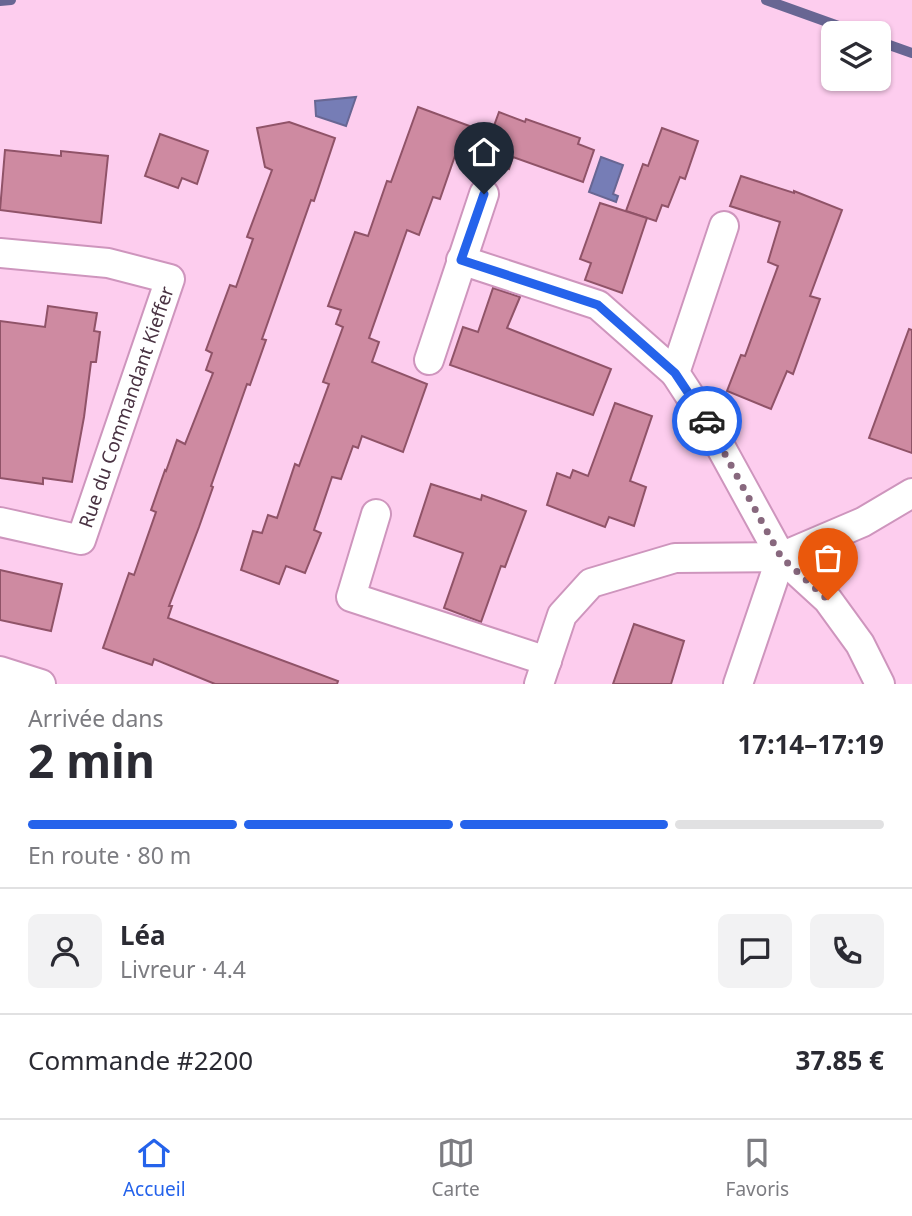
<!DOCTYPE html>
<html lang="fr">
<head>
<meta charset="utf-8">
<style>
  body { margin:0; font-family:"Noto Sans",sans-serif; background:#f2f2f3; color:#2b2b33; height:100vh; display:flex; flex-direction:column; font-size:26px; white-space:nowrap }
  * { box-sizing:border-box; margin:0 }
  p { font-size:23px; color:#7c7c81 }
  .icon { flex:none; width:38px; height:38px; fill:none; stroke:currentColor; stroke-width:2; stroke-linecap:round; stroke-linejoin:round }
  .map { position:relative; height:684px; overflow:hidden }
  .side { display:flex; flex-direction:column; background:#fff; flex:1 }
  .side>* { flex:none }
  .buttons { position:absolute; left:821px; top:21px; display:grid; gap:14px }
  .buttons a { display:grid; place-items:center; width:70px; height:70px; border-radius:10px; background:#fff; box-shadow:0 2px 5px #0004; font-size:35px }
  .pin { position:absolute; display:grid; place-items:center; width:60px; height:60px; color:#fff; margin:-72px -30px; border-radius:50% 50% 50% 0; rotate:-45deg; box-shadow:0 0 7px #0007 }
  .pin .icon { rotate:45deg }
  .courier { position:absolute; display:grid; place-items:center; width:70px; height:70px; margin:-35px; border:5px solid #2563eb; border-radius:50%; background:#fff; color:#222; box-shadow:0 2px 9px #0007 }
  .head em { font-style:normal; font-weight:700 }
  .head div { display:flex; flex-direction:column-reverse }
  .head { display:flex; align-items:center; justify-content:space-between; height:119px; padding:0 28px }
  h1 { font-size:46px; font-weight:700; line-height:52px }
  .bar { display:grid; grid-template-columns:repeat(4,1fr); gap:10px 7px; align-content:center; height:84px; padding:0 28px }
  .bar i { height:9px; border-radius:5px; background:#e1e1e2 }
  .bar .current { background:#2563eb }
  .bar p { grid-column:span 4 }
  .line { display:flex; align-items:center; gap:18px; padding:0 28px; border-top:2px solid #e1e1e2 }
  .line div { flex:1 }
  .round { display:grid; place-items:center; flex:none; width:74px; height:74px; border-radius:10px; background:#f2f2f3 }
  .dock { display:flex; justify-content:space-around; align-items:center; height:98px; border-top:2px solid #e1e1e2; background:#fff; font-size:19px; color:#7c7c81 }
  .dock a { display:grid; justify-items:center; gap:4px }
  .dock .current { color:#2563eb }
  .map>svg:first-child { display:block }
</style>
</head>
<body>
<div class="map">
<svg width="912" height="684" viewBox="0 0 912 684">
  <rect width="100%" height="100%" fill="#fdcdee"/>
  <g fill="#767db6" stroke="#686693" stroke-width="2">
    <polygon points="356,97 346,126 316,116 315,101"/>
    <polygon points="601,157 623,165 613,194 618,196 616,202 589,192"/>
  </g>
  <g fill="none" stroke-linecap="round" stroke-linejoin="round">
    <g stroke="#686693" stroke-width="10">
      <polyline points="766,0 858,33"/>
      <polyline points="0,1 11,0"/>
      <polyline points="878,41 912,53"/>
    </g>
  </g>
  <g fill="#ce8aa1" stroke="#905368" stroke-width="2">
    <polygon points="418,107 491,134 499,112 525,122 526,119 580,138 578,144 594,150 583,182 513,157 509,169 457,150 440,199 433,197 419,235 407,230 369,338 379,342 372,362 427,384 403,452 362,436 358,448 353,446 341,479 332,477 314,530 321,533 305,573 286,566 279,584 241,570 253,531 262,533 268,515 277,518 295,464 299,466 329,384 323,382 343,327 336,324 341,310 328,306 355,232 368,236 387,181 391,182"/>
    <polygon points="289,122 335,138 314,201 311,200 262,339 266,340 250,385 247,384 211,486 213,487 199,527 169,606 172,606 168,618 338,681 337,684 215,684 154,659 152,665 103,648 129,573 134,575 156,512 151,510 165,470 166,471 177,440 185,444 213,373 206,370 212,353 206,350 230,285 236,287 253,239 247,237 272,170 265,167 257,128"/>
    <polygon points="662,128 698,141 685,179 680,177 668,207 662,205 656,221 626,211 643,164 648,166"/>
    <polygon points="160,134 208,151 197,184 182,178 178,188 145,176"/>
    <polygon points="5,150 61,156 61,151 108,156 101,223 0,210"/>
    <polygon points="741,176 794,193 794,191 842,210 810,296 820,299 793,374 787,371 771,409 727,391 741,355 745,356 778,266 768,262 780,222 730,206"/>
    <polygon points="600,203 647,218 622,293 585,280 591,263 580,259"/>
    <polygon points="493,288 520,297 507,328 611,369 593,415 450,365 463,327 478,332"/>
    <polygon points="48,306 97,313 94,331 100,332 96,362 91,362 84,417 72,482 43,478 43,484 0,478 0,321 45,327"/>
    <polygon points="909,329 912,330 912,453 869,438"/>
    <polygon points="615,403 652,416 630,481 646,487 634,526 609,517 605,527 547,505 557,473 570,478 573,470 588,476"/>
    <polygon points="431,484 481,500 482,495 526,511 505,567 501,566 481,622 444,608 463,553 414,536"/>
    <polygon points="0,570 62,584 51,631 0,620"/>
    <polygon points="634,624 684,641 671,684 613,684"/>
  </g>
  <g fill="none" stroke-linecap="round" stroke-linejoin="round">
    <g stroke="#ce95bd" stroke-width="32">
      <g id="street">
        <polyline points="724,226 675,373 707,422 781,557 828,600 860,644 880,684"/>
        <polyline points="0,253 108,263 170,279 81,540 0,522"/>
        <polyline points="461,260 598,305 675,373"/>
        <polyline points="429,360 484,194"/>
        <polyline points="376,514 351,597 547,661"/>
        <polyline points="0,671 41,684"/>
        <polyline points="539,684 562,615 591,583 675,558 781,557 863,522 912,493"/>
        <polyline points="738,684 781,557"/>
      </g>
    </g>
    <use href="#street" stroke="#fff" stroke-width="28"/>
  </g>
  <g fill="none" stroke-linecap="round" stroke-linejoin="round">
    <polyline stroke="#88687e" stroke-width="7" stroke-dasharray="0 12.6" points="707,421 781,557 828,600"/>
    <polyline stroke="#2563eb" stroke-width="9" points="484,194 461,260 598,305 675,373 707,421"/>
  </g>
  <g text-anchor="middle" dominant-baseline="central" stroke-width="5" stroke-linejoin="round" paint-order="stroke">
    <g font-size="19" fill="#493242" stroke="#fff">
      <text transform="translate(126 407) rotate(-71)">Rue du Commandant Kieffer</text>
    </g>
  </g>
</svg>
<div class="buttons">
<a><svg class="icon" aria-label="layers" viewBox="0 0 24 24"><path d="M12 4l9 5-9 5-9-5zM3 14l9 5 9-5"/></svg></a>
</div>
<div class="pin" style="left:828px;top:600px;background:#ea580c"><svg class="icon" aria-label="bag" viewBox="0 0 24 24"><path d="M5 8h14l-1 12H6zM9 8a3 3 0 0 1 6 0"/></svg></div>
<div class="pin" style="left:484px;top:194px;background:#1f2937"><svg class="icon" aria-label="home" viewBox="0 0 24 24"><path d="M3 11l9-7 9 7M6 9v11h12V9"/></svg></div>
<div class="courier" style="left:707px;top:421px"><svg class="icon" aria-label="car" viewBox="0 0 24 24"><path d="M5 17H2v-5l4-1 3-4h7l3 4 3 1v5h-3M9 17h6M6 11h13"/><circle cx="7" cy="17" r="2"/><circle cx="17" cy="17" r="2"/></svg></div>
</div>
<section class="side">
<div class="head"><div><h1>2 min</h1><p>Arrivée dans</p></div><em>17:14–17:19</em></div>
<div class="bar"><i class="current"></i><i class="current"></i><i class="current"></i><i></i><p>En route · 80 m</p></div>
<div class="line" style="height:126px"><a class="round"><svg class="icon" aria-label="person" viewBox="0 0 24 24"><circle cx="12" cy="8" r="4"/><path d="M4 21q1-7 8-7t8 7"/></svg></a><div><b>Léa</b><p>Livreur · 4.4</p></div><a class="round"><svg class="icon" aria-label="chat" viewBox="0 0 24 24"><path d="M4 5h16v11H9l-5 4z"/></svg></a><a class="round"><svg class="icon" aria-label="phone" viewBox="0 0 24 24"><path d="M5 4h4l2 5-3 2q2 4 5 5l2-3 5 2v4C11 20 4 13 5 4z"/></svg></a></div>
<div class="line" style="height:91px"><div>Commande #2200</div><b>37.85 €</b></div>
</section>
<nav class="dock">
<a class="current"><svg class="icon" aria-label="home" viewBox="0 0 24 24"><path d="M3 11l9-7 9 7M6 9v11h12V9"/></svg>Accueil</a>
<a><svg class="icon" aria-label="map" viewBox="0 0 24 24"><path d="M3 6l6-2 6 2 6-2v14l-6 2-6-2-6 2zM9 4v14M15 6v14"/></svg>Carte</a>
<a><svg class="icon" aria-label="saved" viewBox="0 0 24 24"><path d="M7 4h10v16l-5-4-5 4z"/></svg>Favoris</a>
</nav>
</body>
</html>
